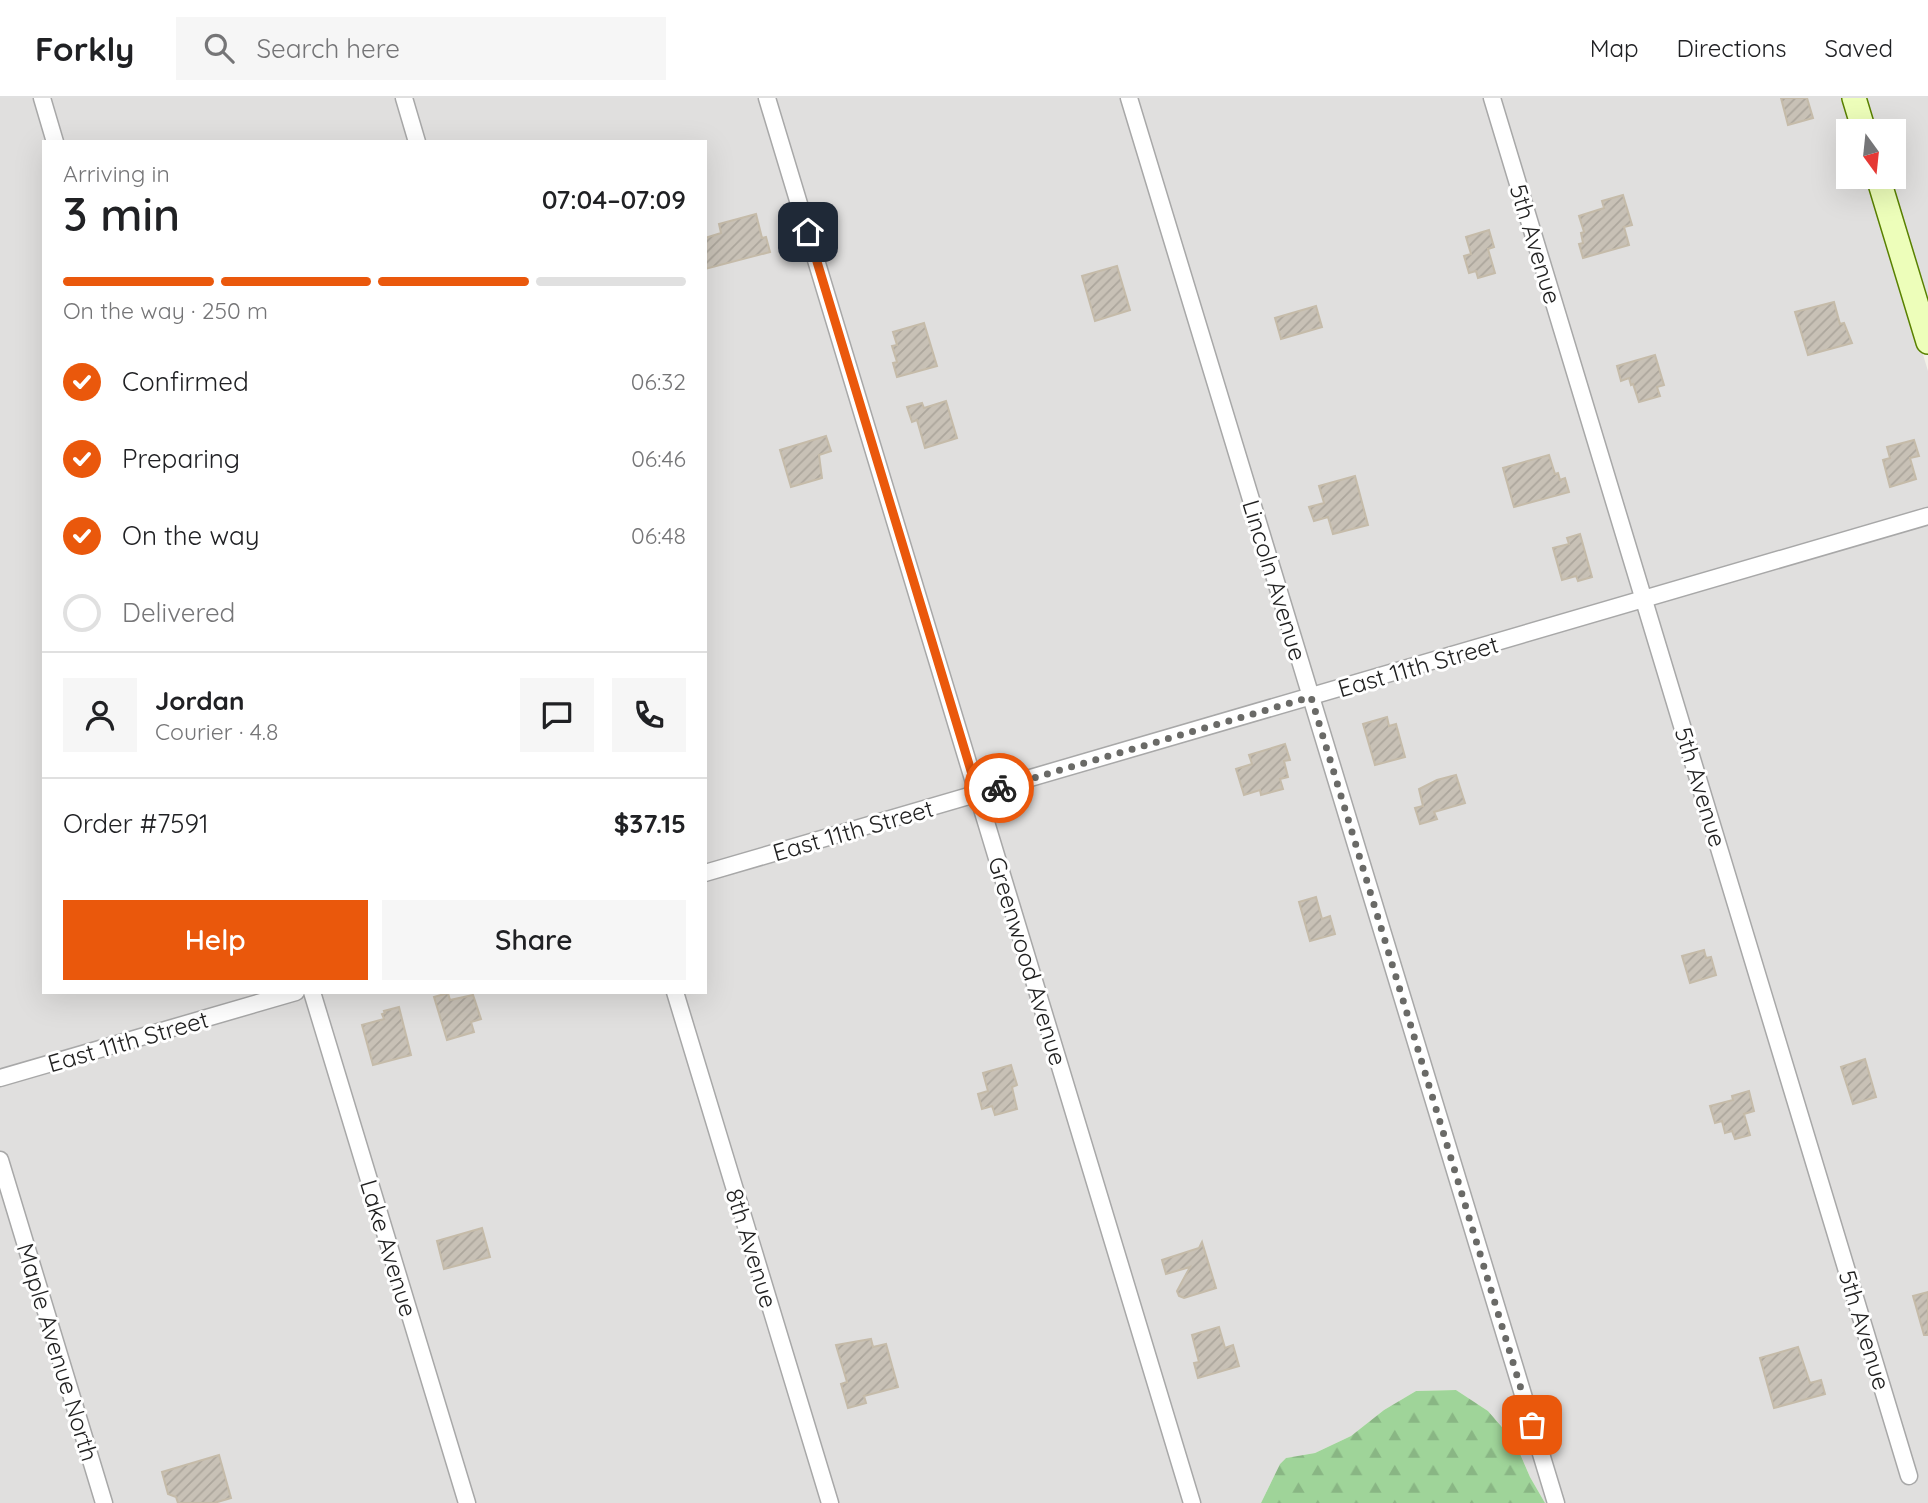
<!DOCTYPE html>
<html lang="en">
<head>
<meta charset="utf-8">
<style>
  body { margin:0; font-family:Quicksand,sans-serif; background:#f6f6f6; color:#202124; height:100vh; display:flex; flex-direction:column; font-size:26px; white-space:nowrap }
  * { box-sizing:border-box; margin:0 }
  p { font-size:23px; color:#757577 }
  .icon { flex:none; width:38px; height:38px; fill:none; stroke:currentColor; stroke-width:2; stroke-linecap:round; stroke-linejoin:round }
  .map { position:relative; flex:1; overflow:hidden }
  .side { position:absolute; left:42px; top:42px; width:665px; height:854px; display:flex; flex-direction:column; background:#fff; border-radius:0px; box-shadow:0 7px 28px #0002 }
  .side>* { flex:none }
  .needle { width:46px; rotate:165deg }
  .buttons { position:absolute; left:1836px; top:21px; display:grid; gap:14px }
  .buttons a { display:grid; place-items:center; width:70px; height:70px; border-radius:0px; background:#fff; box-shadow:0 7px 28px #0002; font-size:35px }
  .pin { position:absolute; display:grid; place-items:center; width:60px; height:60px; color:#fff; margin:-30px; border-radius:14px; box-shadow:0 4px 10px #0006 }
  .courier { position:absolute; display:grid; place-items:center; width:70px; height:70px; margin:-35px; border:5px solid #ea580c; border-radius:50%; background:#fff; color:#222; box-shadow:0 2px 9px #0007 }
  .overview em { font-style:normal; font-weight:600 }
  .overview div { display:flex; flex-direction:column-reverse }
  .overview { display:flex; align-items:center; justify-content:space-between; height:119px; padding:0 21px }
  h1 { font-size:46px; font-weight:600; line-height:52px }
  .bar { display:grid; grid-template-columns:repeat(4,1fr); gap:10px 7px; align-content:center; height:84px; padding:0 21px }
  .bar i { height:9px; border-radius:5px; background:#e0e0e0 }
  .bar .active { background:#ea580c }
  .bar p { grid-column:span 4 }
  .line { display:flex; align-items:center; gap:18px; padding:0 21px; border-top:2px solid #e0e0e0 }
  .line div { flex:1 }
  .round { display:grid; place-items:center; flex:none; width:74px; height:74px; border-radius:0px; background:#f6f6f6 }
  ol { padding:0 21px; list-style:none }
  li { display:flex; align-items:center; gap:21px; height:77px }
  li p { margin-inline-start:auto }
  li .icon { padding:7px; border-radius:50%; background:#ea580c; color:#fff; stroke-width:4 }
  li:last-child { color:#757577 }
  li i { width:38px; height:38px; border:4px solid #e0e0e0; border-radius:50% }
  .primary-button { display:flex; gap:14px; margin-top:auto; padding:14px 21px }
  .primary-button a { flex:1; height:80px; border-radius:0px; background:#ea580c; color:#fff; font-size:28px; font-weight:600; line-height:80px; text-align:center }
  .primary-button a+a { background:#f6f6f6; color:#202124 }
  header { display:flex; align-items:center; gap:42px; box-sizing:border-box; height:98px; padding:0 35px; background:#fff; border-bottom:2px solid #e0e0e0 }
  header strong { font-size:33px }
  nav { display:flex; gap:38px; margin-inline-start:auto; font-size:24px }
  .search { width:490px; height:63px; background:#f6f6f6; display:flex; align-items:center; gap:18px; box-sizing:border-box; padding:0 24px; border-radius:0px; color:#757577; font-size:26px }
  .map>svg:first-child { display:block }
</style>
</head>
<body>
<header>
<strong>Forkly</strong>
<div class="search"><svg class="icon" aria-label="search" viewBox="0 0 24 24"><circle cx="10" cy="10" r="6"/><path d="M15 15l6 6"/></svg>Search here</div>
<nav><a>Map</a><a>Directions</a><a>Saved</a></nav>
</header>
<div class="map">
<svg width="1928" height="1405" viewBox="0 0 1928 1405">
  <defs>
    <pattern id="forest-firs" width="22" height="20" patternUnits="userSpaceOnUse" patternTransform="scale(1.75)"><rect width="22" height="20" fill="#9fd499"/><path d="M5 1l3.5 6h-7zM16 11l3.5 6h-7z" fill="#89b684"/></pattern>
    <pattern id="building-hatch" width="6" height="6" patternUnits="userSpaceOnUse" patternTransform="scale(1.75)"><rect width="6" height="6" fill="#c8c1b6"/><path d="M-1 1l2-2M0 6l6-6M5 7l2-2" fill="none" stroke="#aca69c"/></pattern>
  </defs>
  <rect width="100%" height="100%" fill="#f2f1e8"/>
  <g fill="#e0dfde" fill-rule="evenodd">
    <path d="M0 0H1845L1856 33H1848V79H1869L1928 273V1405H1545L1530 1379 1515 1343 1488 1313 1456 1292 1416 1293 1384 1312 1351 1338 1315 1355 1286 1360 1280 1366 1261 1405H0ZM44 44H705V894H44Z"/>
    <polygon points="1863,0 1928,0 1928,215 1887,79 1894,79 1894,33 1873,33"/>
  </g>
  <polygon fill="url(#forest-firs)" points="1456,1292 1488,1313 1515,1344 1530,1379 1545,1405 1261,1405 1280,1366 1286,1360 1315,1355 1351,1338 1384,1312 1416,1293"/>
  <g fill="url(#building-hatch)" stroke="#c5bba9" stroke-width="2">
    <polygon points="1781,0 1807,0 1813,20 1788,27"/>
    <polygon points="1623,97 1632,127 1624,129 1629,147 1583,160 1579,146 1583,145 1581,135 1584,134 1579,118 1604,110 1602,103"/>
    <polygon points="756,116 762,140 766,139 770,154 705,171 705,140 721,135 719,126"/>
    <polygon points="1489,132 1494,149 1488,151 1495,175 1478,180 1476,173 1469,175 1464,158 1471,156 1466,139"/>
    <polygon points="1117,168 1130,212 1095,223 1082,178"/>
    <polygon points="1834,204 1840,226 1844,225 1852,245 1808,257 1795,214"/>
    <polygon points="1316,208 1322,229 1281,241 1275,220"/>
    <polygon points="924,225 937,268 897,279 893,265 897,264 892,248 897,247 893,234"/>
    <polygon points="1655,257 1664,287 1657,289 1660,298 1639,304 1633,286 1631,287 1629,280 1621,283 1617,268"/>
    <polygon points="946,303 957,340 925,350 917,322 912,324 907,309 922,305 924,310"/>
    <polygon points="826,338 831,353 819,357 822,380 791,389 780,352"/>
    <polygon points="1914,342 1919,358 1910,360 1916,381 1890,389 1883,362 1890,360 1887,349"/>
    <polygon points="1549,357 1555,376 1558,375 1560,382 1565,380 1569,394 1514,409 1503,370"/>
    <polygon points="1355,378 1368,427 1333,436 1328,419 1314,423 1309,409 1324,405 1319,388"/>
    <polygon points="1580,436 1592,479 1578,483 1576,478 1562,482 1553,450 1569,446 1567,440"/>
    <polygon points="1387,619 1389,628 1396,626 1405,659 1375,667 1363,626"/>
    <polygon points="1285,646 1290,662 1284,663 1288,679 1280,681 1283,691 1261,697 1260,692 1244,697 1236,671 1252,666 1249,657"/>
    <polygon points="1456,677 1465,705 1434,714 1437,721 1420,726 1415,710 1423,708 1419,691 1437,682"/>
    <polygon points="1316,799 1322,821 1330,818 1335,836 1310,843 1299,804"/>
    <polygon points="1704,852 1706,860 1711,859 1716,877 1690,885 1682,858"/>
    <polygon points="448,895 450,902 473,897 481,921 471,924 474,934 447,942 434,899"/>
    <polygon points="399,909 411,957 373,967 362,927 384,921 382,916 385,915 384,913"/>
    <polygon points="1865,961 1876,999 1853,1006 1841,969"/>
    <polygon points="1011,967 1017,987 1012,989 1017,1011 995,1017 992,1008 982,1011 978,996 988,993 983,975"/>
    <polygon points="1749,993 1754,1013 1744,1016 1750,1037 1735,1041 1732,1033 1725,1035 1722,1023 1715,1025 1710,1008 1733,1002 1732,998"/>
    <polygon points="482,1130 490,1159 444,1171 437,1143"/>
    <polygon points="1202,1144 1216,1190 1184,1200 1179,1198 1177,1193 1190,1169 1166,1176 1162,1162 1199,1150"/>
    <polygon points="1928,1194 1928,1237 1924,1237 1913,1198"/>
    <polygon points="1219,1229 1225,1250 1233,1247 1239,1268 1198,1280 1194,1265 1199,1264 1192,1237"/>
    <polygon points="871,1241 873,1249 886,1246 898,1289 864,1298 866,1305 848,1310 841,1286 847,1284 836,1247"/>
    <polygon points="1798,1249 1810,1285 1821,1282 1825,1296 1774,1310 1760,1260"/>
    <polygon points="219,1357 231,1400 214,1405 178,1405 176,1399 168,1396 162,1374"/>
  </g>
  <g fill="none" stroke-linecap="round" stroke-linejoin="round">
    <g stroke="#a8a8a8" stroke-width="19">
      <g id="street">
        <polyline points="42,0 55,44"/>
        <polyline points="404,0 417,44"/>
        <polyline points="767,0 1192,1405"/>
        <polyline points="1129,0 1556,1405"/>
        <polyline points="1492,0 1909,1378"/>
        <polyline points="705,775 1928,418"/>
        <polyline points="312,894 467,1405"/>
        <polyline points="675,894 830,1405"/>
        <polyline points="0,980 296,894"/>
        <polyline points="0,1062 104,1405"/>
      </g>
    </g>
    <g stroke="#598100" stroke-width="26">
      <g id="secondary">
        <polyline points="1854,0 1864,33"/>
        <polyline points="1878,79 1928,244"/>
      </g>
    </g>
    <use href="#street" stroke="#fff" stroke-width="16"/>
    <use href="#secondary" stroke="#edfeba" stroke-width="23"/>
  </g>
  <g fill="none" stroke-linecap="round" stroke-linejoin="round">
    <polyline stroke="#6a6a67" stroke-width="7" stroke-dasharray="0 12.6" points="999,690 1311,599 1532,1327"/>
    <polyline stroke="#ea580c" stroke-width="9" points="808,134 978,696 999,690"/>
  </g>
  <g text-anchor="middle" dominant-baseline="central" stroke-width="6" stroke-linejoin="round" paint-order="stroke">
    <g font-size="24" fill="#212121" stroke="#fff">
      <text transform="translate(1536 146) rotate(73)">5th Avenue</text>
      <text transform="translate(1275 482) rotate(73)">Lincoln Avenue</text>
      <text transform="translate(1418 568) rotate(-16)">East 11th Street</text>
      <text transform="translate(1701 689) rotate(73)">5th Avenue</text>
      <text transform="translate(853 732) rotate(-16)">East 11th Street</text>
      <text transform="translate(1028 863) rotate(73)">Greenwood Avenue</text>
      <text transform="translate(128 943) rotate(-16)">East 11th Street</text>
      <text transform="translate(389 1150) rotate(73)">Lake Avenue</text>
      <text transform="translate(752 1150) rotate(73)">8th Avenue</text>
      <text transform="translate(1865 1232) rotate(73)">5th Avenue</text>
      <text transform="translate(58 1254) rotate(73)">Maple Avenue North</text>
    </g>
  </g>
</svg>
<div class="buttons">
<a><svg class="needle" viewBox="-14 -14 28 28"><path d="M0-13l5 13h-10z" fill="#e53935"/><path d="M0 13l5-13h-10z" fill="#757577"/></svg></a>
</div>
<div class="pin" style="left:1532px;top:1327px;background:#ea580c"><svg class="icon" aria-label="bag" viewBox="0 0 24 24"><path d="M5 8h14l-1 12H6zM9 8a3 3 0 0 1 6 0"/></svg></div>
<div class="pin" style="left:808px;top:134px;background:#1f2937"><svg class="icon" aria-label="home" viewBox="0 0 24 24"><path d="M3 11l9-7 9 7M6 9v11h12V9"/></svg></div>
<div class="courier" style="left:999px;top:690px"><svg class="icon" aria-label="bike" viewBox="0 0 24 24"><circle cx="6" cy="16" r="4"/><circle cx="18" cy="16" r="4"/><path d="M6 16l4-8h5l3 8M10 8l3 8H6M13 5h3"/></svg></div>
<section class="side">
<div class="overview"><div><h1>3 min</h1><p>Arriving in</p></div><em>07:04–07:09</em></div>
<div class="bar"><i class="active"></i><i class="active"></i><i class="active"></i><i></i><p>On the way · 250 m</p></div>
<ol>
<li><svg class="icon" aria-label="check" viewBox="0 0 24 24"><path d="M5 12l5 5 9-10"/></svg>Confirmed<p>06:32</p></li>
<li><svg class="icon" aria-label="check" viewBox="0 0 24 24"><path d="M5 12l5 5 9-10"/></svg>Preparing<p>06:46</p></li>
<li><svg class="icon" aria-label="check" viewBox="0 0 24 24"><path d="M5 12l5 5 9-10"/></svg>On the way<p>06:48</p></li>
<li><i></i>Delivered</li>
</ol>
<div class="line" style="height:126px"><a class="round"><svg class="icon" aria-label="person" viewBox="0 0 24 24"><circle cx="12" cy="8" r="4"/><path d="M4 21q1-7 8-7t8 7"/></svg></a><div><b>Jordan</b><p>Courier · 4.8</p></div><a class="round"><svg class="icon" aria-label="chat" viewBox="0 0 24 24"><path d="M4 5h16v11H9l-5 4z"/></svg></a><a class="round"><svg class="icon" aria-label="phone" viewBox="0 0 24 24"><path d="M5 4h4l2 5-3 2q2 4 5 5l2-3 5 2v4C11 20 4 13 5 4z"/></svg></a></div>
<div class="line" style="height:91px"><div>Order #7591</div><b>$37.15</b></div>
<div class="primary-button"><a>Help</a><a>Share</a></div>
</section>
</div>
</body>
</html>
